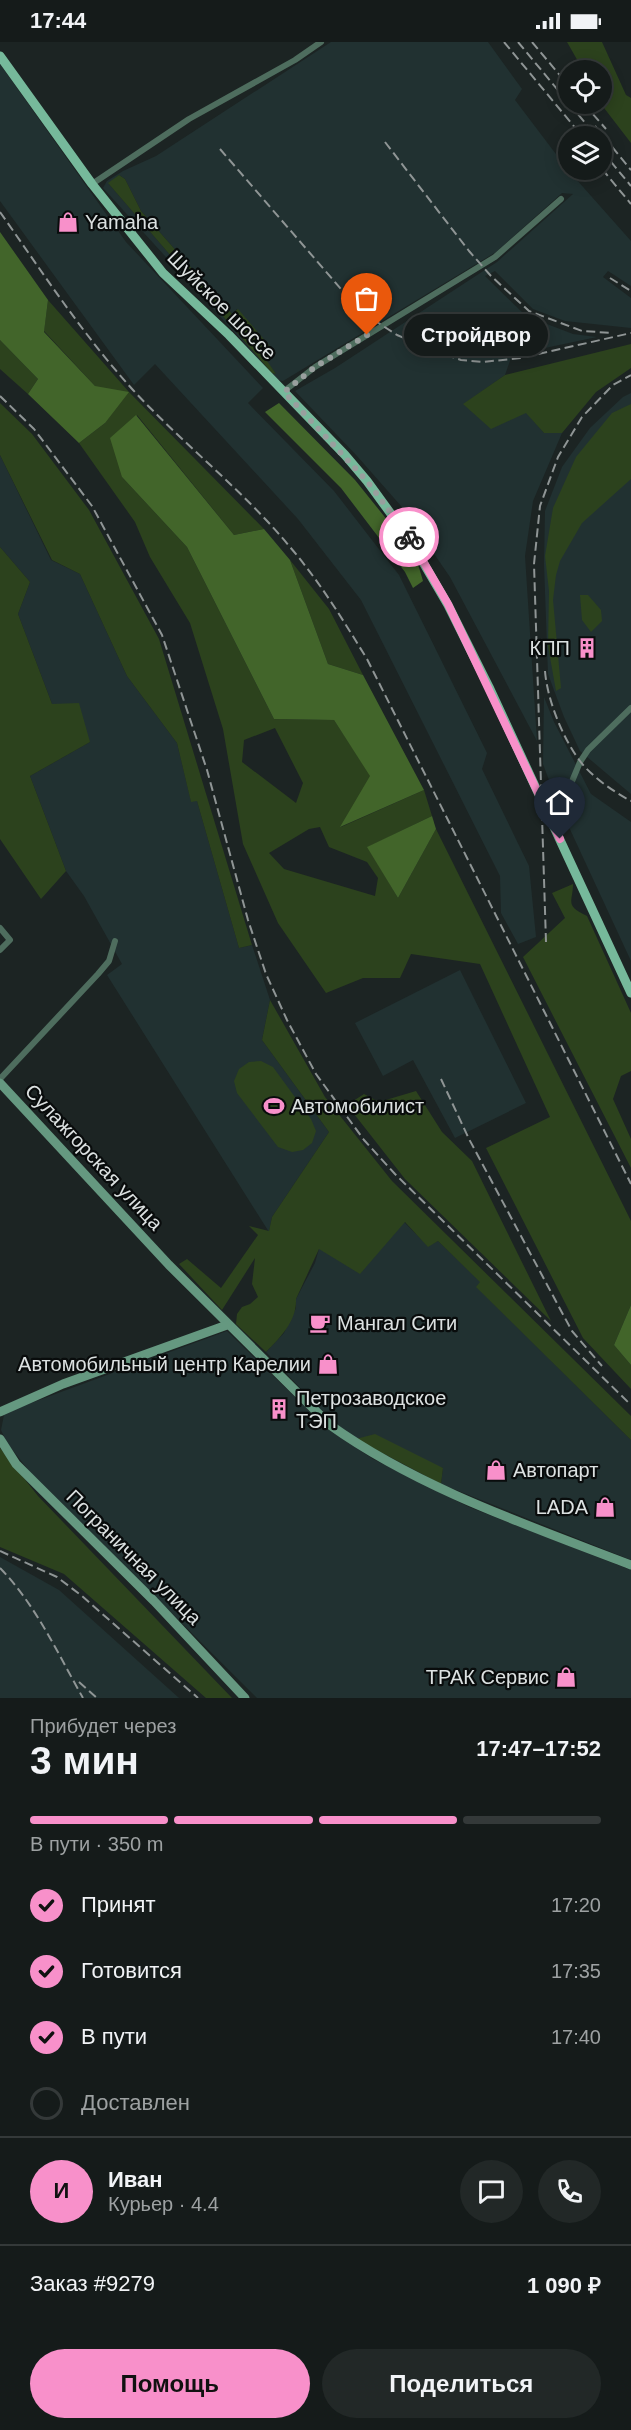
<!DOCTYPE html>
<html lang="ru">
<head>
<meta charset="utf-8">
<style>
  body { margin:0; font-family:Arial,sans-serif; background:#222827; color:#f1f3f6; height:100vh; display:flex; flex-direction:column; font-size:22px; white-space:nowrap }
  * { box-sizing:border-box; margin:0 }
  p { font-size:20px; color:#9da1a2 }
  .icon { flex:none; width:33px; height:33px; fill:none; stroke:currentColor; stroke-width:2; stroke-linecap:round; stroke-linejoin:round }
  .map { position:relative; height:1656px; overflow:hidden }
  .side { display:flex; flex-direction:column; background:#151b1a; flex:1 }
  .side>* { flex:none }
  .controls { position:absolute; left:558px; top:18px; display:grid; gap:12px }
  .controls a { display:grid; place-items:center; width:54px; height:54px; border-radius:50%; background:#151b1a; box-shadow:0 3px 15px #0003,0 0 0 2px #343939; font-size:30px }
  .pin { position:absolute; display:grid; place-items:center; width:51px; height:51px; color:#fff; margin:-62px -26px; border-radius:50% 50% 50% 0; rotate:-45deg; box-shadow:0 0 6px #0007 }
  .pin .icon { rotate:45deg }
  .courier { position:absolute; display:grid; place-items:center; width:60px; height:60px; margin:-30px; border:4px solid #f890ca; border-radius:50%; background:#fff; color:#222; box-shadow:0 2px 8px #0007 }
  .bubble { position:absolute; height:42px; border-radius:21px; background:#151b1a; box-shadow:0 3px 15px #0003,0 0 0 2px #343939; font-size:20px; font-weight:700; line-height:42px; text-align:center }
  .head em { font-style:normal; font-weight:700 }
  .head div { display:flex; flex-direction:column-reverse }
  .head { display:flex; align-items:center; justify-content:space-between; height:102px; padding:0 30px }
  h1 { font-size:39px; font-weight:700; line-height:45px }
  .bar { display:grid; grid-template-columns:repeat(4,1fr); gap:9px 6px; align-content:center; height:72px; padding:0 30px }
  .bar i { height:8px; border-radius:4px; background:#343939 }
  .bar .on { background:#f890ca }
  .bar p { grid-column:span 4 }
  .line { display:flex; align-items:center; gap:15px; padding:0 30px; border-top:2px solid #343939 }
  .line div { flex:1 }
  .round { display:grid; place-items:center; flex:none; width:63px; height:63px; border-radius:32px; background:#222827 }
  ol { padding:0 30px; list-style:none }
  li { display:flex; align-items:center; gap:18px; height:66px }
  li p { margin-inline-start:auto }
  li .icon { padding:6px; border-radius:50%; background:#f890ca; color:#111; stroke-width:4 }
  li:last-child { color:#9da1a2 }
  li i { width:33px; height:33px; border:3px solid #343939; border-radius:50% }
  .primary-button { display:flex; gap:12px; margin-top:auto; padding:12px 30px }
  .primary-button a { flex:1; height:69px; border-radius:36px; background:#f890ca; color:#111; font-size:24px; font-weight:700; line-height:69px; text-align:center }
  .primary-button a+a { background:#222827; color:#f1f3f6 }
  .status { display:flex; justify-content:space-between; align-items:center; height:42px; padding:0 30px; background:#151b1a; direction:ltr }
  .status svg { height:16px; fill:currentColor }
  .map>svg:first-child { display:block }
</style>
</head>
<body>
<div class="status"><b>17:44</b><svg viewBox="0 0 49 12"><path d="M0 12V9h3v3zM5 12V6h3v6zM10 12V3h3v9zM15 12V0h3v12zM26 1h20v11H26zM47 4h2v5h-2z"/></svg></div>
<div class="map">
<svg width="631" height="1656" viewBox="0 0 631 1656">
  <rect width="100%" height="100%" fill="#1c2423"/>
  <g fill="#213131" fill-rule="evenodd">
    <path d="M331 0H488L522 47 515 58 568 128 631 199V244L608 229 603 235 631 256V286L565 279 533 267 495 229 485 234 526 274 573 292 597 295 512 313 505 333 464 362 527 371 544 391H562L533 459 525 514 537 699 450 535 401 464 357 414 295 349 335 326 497 220 573 152 562 151 496 210 283 339 278 338 103 146 107 139 123 129 156 114ZM119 133 125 137 141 169 232 272 237 267 274 309 264 316 276 332 272 331 109 142Z"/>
    <polygon points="0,22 126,200 263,346 248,361 334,449 399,533 487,711 482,727 529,824 536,895 518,902 501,871 500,834 361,558 298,477 155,322 134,343 0,159"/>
    <polygon points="631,351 631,752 580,709 564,675 548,632 544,522 545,469 562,425 590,386 623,355"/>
    <polygon points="0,413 51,518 80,532 127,634 177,701 191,759 197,759 239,906 252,903 270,958 262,998 329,1090 272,1175 269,1190 107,933 122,922 84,854 66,829 30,734 90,700 52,662 18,572 30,540 0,505"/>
    <polygon points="544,655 554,680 591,752 631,780 631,919 556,757 543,722"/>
    <polygon points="460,928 526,1061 455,1096 413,1018 383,1034 355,981"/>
    <polygon points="404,1180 428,1204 438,1199 481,1240 477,1245 631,1398 631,1518 441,1442 443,1426 356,1397 334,1382 266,1310 284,1291 296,1266 296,1257 315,1221 319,1207"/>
    <polygon points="227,1289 329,1388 373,1417 469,1465 631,1528 631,1656 257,1656 30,1430 7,1401 1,1388 4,1373 20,1365"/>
    <polygon points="0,1515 59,1548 179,1656 0,1656"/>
  </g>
  <g fill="#2c421d" fill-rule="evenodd">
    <polygon points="567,0 602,0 626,53 631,56 631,101 601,62 602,28 580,28 579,21"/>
    <polygon points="119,133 125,137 141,169 232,272 238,267 274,309 265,316 276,332 272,331 108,141"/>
    <path d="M48 258 129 350 264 487 234 493 137 373 122 435 187 505 274 677 334 678 371 734 341 785 424 748 432 774 368 805 398 856 436 787 631 1179V1263L614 1303 631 1323V1347L583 1296 486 1106 550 1075 480 922 411 912 400 936H363L326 951 278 881 243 802 223 687 190 581 150 515 135 480 79 401 105 381 95 344 44 289ZM275 686 303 741 296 761 242 720 244 698ZM320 785 329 805 367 820 378 836 375 854 284 827 269 811 309 787Z"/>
    <polygon points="0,298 38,337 28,352 0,327"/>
    <polygon points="631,302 631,326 596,350 562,391 544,391 526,371 491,387 463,362 505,333"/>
    <polygon points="0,361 32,392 89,468 159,597 252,903 239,906 197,759 191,760 177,701 127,634 80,532 52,518 0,413"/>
    <polygon points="631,362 631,437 582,481 560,519 556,533 553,558 561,646 556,649 548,604 549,549 545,514 553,466 576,415 612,371"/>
    <polygon points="0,505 30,540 18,572 52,662 79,661 90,700 30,734 66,829 41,857 0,797"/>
    <polygon points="290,518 329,567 363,633 328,622"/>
    <polygon points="580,553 588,553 601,568 602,579 591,590 582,578"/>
    <path d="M573 842C573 860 564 863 587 874L631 971V1029L621 1034 613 1057 631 1097V1126L523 915 565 876 552 851Z"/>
    <path d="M270 958 325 1055 392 1139 631 1374V1398L476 1245 480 1240 438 1199 428 1205 405 1180 360 1232 319 1207 296 1257C297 1279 280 1296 266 1310L236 1282 237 1272 242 1265 250 1262 258 1255 252 1242 255 1216 222 1268 179 1222 187 1217 221 1246 258 1193 249 1184 269 1189 272 1175 329 1090 262 998Z"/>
    <polygon points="261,1019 273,1025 311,1077 316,1089 312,1101 303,1108 292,1110 278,1105 237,1051 234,1039 239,1027 249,1020"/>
    <polygon points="416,1049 442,1090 472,1119 551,1279 405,1137 347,1063 364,1052 379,1060"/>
    <polygon points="375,1392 443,1426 441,1442 356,1397"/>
    <polygon points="0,1406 38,1454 232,1656 206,1656 64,1532 0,1505"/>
  </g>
  <g fill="#42652a">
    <polygon points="0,190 48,258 44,290 95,344 129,350 105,381 79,401 28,352 38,337 0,298"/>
    <path d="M279 361 355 438 388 479 390 496C412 506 417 516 423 539L413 546 405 530 341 446 265 370Z"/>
    <polygon points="136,373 234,493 264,487 290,518 328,622 363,633 424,748 340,785 370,734 334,678 274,677 187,505 122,435 110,396"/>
    <polygon points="432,774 436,787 398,856 367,805"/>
    <polygon points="631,1263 631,1323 614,1303"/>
  </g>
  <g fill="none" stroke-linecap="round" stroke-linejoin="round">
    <g stroke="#4e6d5e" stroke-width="6">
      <polyline points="92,142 189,77 295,18 321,0"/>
      <polyline points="283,350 315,325 495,215 561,157"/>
      <polyline points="551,777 558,773 580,720 588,708 631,666"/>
      <polyline points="0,886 10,898 0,908"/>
      <polyline points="0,1037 98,932 109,919 115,899"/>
    </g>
    <g stroke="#659880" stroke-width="9">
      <path d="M0 1041 169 1223 330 1383C418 1446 530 1484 631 1523"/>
      <polyline points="0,1370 63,1342 227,1283"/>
      <polyline points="0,1397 16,1422 154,1559 245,1656"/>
    </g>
    <polyline stroke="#76b99b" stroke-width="9" points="0,14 92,142 163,231 229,293 345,413 367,439 410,498 448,563 489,645 631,951"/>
    <g stroke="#8f9595" stroke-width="2" stroke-dasharray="9 4.5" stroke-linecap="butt">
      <polyline points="504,0 582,94"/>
      <polyline points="518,0 596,94"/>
      <polyline points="532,0 568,43"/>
      <polyline points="584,62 606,87"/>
      <polyline points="595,84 631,128"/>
      <polyline points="385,100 469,209 491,234 529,269 582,289 613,291"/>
      <polyline points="220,107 360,269 397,293 437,310 461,318 483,320 521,316 631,291"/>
      <polyline points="602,109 631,144"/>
      <polyline points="602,127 631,162"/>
      <path d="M0 170C43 231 83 293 133 348 183 402 243 448 290 505 320 540 343 578 367 617L631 1142"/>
      <polyline points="610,236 631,249"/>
      <polyline points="0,354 34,387 92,464 162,593 207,728 248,878 266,932 287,978 316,1032 364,1098 395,1132 631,1363"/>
      <path d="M545 629C547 657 563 697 580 719 592 735 614 750 631 759"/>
      <polyline points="546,900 534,522 540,464 558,415 582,375 613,343 631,333"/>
      <polyline points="441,1037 469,1097 559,1265 572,1289 602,1324"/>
      <polyline points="0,1509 57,1535 82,1554 198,1656"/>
      <path d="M0 1526C36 1563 58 1612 83 1656"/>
      <polyline points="79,1640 97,1656"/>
    </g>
  </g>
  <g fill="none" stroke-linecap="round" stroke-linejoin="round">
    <polyline stroke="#999f9e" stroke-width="6" stroke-dasharray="0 10.8" points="367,293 315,325 284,350 367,439 409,495"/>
    <polyline stroke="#f890ca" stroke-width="8" points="409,495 448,562 560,797"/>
  </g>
  <defs>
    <g id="shop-bare" transform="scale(1.62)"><path d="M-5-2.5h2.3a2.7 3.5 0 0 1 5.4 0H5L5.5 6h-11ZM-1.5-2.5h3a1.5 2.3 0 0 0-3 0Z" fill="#f890ca" stroke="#090c0c" stroke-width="2.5" paint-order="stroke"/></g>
    <g id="building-bare" transform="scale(1.62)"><path d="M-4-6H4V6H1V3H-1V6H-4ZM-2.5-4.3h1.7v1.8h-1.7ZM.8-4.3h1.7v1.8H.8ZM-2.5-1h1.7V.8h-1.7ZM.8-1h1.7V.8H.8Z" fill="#f890ca" stroke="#090c0c" stroke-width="2.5" paint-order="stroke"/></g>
    <g id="stadium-bare" transform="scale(1.62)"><path d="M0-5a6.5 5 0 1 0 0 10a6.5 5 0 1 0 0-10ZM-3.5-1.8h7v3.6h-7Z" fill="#f890ca" stroke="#090c0c" stroke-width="2.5" paint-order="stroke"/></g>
    <g id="cafe-bare" transform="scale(1.62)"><path d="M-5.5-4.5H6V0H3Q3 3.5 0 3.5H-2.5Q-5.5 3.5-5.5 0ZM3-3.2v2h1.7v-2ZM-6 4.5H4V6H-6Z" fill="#f890ca" stroke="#090c0c" stroke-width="2.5" paint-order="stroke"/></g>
  </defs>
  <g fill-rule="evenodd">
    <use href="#shop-bare" x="68" y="180"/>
    <use href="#building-bare" x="587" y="606"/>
    <use href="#stadium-bare" x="274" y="1064"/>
    <use href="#cafe-bare" x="320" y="1281"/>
    <use href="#shop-bare" x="328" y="1322"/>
    <use href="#building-bare" x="279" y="1367"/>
    <use href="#shop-bare" x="496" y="1428"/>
    <use href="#shop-bare" x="605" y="1465"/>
    <use href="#shop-bare" x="566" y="1635"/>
  </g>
  <g text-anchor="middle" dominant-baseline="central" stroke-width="4.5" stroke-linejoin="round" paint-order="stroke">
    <g font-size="20" fill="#dce1e1" stroke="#090c0c" text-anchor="start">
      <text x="85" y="180">Yamaha</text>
      <text x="570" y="606" text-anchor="end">КПП</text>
      <text x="291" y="1064">Автомобилист</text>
      <text x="337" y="1281">Мангал Сити</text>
      <text x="311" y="1322" text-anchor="end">Автомобильный центр Карелии</text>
      <text x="296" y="1356">Петрозаводское<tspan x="296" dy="23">ТЭП</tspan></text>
      <text x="513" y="1428">Автопарт</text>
      <text x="588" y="1465" text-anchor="end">LADA</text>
      <text x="549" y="1635" text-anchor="end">ТРАК Сервис</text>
    </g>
    <g font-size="20" fill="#dce1e1" stroke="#090c0c">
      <text transform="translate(222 263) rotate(45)">Шуйское шоссе</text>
      <text transform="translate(94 1115) rotate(47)">Сулажгорская улица</text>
      <text transform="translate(134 1515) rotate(45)">Пограничная улица</text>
    </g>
  </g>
</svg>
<div class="controls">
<a><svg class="icon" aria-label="locate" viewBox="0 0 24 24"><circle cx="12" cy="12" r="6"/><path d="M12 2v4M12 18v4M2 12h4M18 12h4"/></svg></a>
<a><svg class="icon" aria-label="layers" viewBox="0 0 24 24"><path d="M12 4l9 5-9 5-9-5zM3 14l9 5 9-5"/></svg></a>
</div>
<div class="pin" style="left:367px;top:293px;background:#ea580c"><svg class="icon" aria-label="bag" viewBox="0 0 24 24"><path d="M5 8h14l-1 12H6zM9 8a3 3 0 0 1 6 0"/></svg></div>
<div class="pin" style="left:560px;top:797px;background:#1f2937"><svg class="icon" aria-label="home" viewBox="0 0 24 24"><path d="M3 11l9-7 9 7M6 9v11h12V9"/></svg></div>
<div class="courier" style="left:409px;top:495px"><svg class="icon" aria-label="bike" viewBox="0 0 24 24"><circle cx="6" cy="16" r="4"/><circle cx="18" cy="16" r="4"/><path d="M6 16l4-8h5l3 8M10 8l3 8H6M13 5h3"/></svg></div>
<div class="bubble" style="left:404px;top:272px;width:144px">Стройдвор</div>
</div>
<section class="side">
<div class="head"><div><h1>3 мин</h1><p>Прибудет через</p></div><em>17:47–17:52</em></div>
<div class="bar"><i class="on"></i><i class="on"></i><i class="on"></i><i></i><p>В пути · 350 m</p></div>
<ol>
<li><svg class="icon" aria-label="check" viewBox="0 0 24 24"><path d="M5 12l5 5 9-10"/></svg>Принят<p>17:20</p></li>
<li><svg class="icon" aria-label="check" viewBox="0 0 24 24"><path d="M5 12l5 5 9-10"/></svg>Готовится<p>17:35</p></li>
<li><svg class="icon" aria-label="check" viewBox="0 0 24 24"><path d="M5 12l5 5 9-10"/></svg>В пути<p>17:40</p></li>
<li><i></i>Доставлен</li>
</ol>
<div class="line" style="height:108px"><b class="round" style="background:#f890ca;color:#111">И</b><div><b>Иван</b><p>Курьер · 4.4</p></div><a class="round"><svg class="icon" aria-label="chat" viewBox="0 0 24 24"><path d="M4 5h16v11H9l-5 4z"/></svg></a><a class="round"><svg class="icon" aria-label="phone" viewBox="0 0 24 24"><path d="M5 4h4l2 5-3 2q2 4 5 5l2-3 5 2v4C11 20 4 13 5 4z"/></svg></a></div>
<div class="line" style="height:78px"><div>Заказ #9279</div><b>1 090 ₽</b></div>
<div class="primary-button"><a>Помощь</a><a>Поделиться</a></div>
</section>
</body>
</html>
